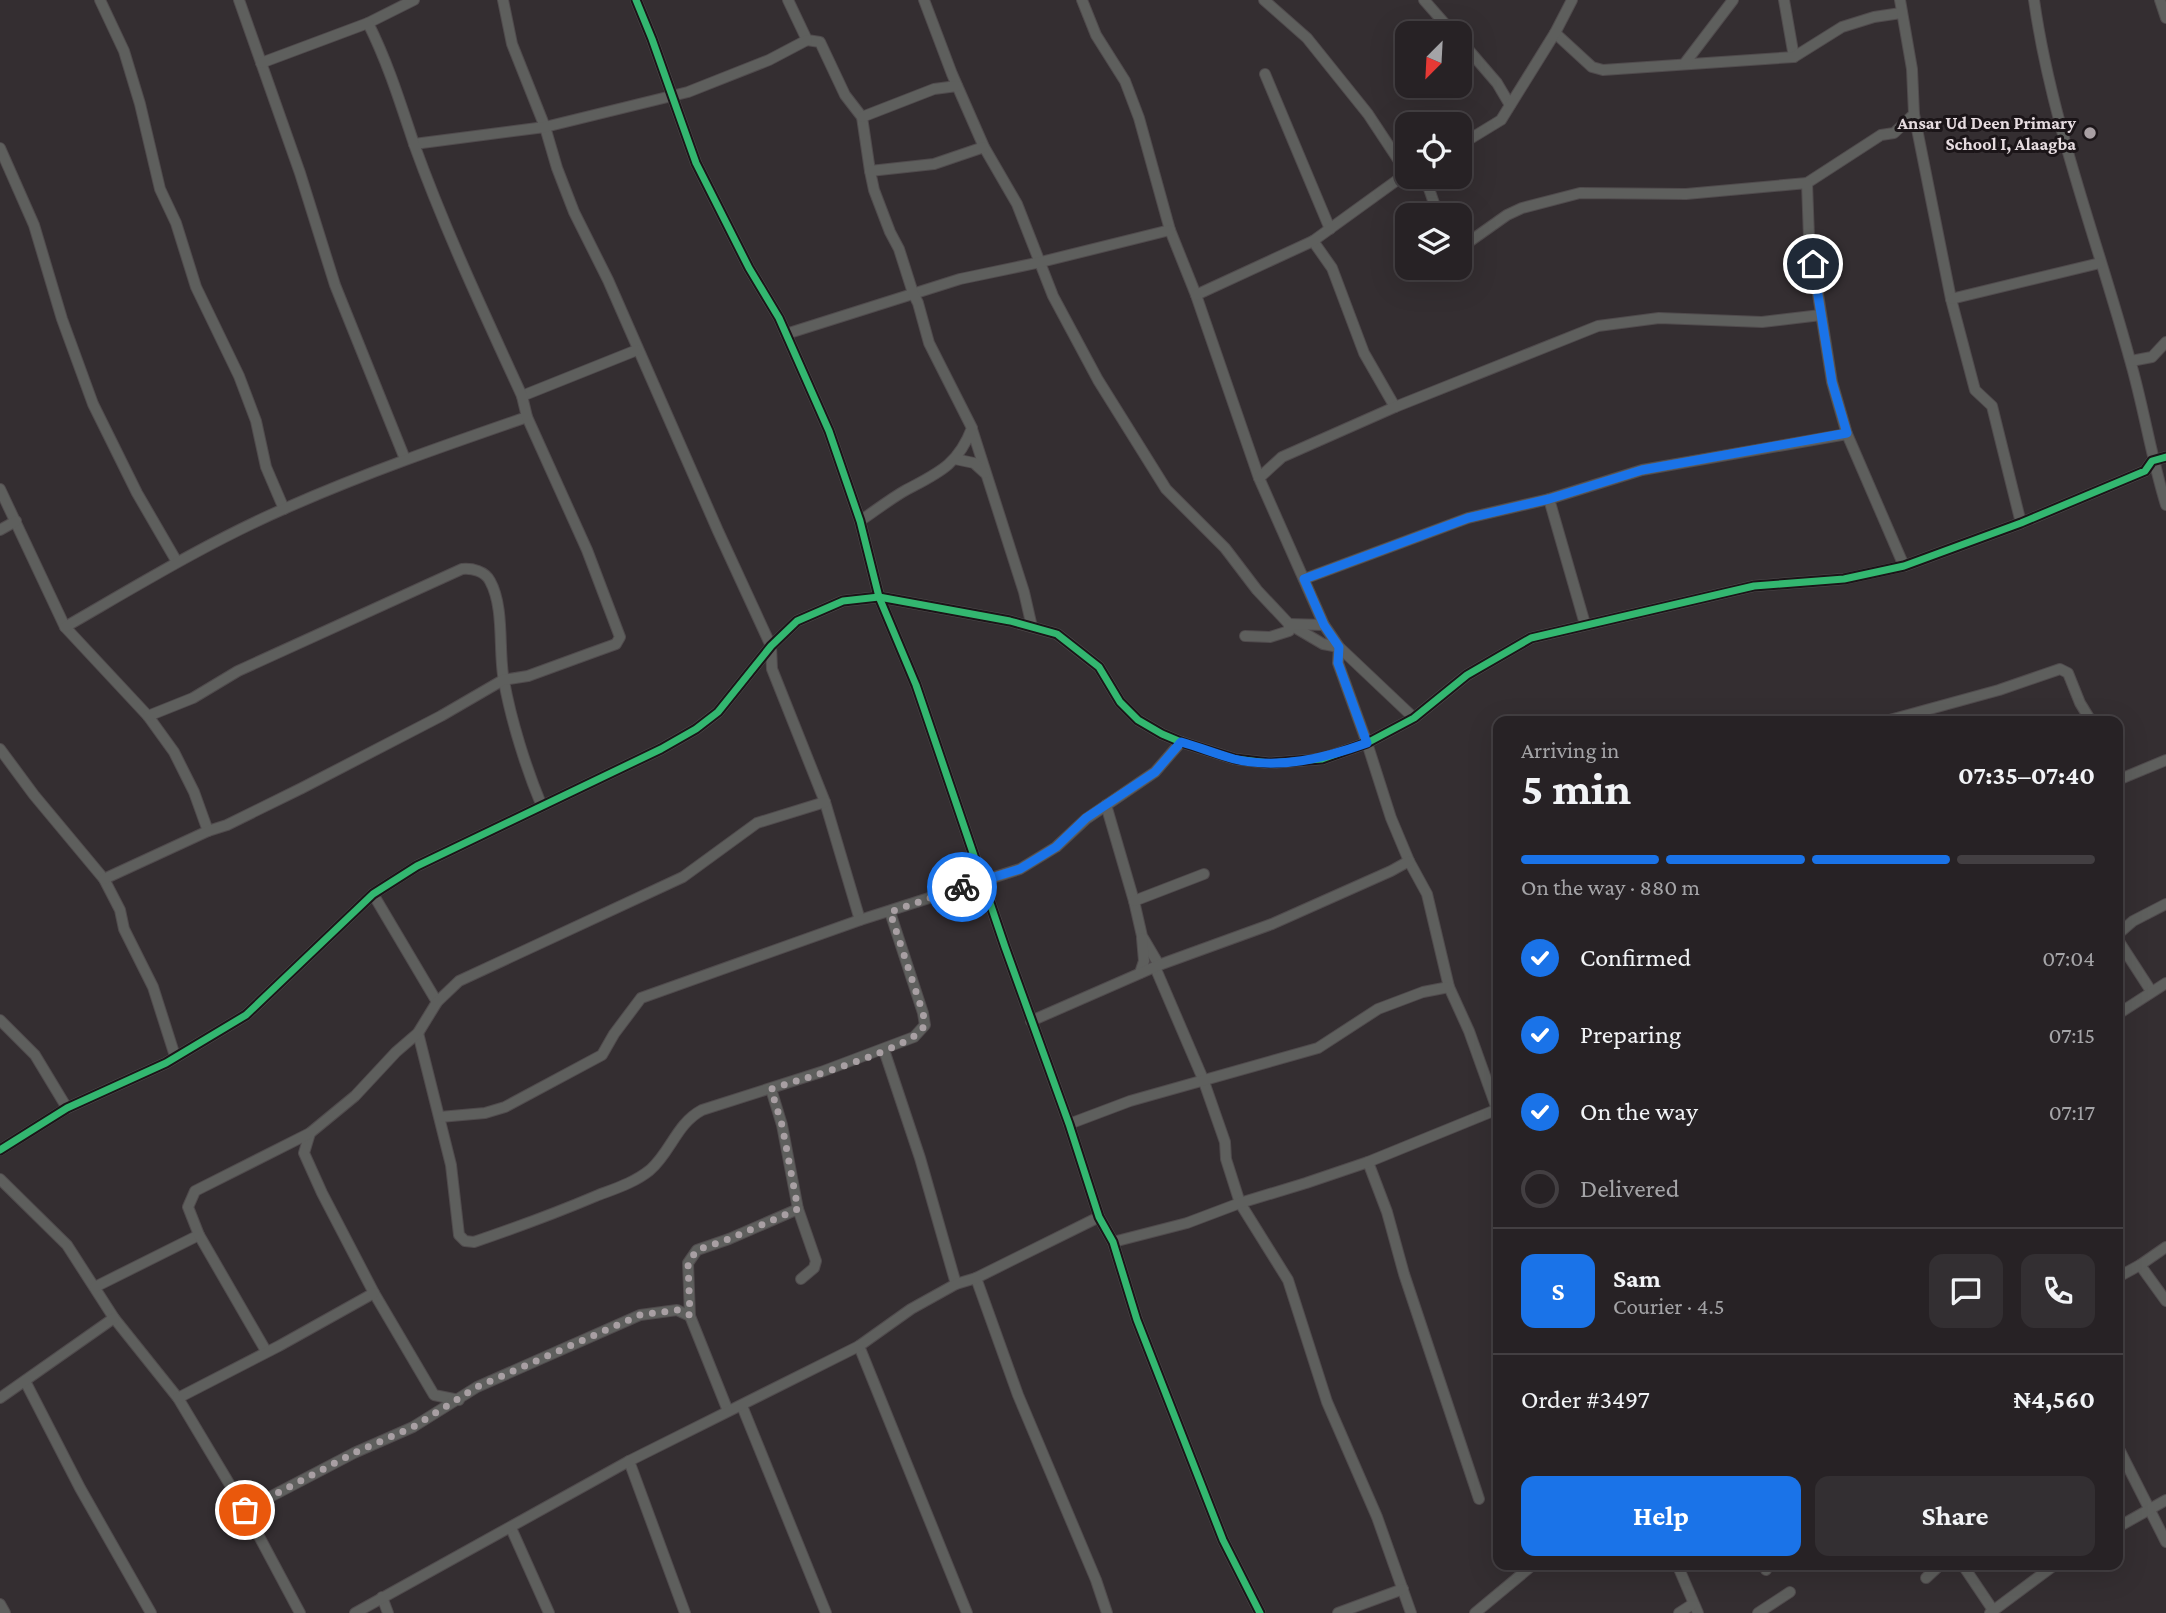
<!DOCTYPE html>
<html lang="en">
<head>
<meta charset="utf-8">
<style>
  body { margin:0; font-family:"Crimson Pro",serif; background:#332f32; color:#f1f3f6; height:100vh; display:flex; flex-direction:column; font-size:26px; white-space:nowrap }
  * { box-sizing:border-box; margin:0 }
  p { font-size:23px; color:#a4a4a7 }
  .icon { flex:none; width:38px; height:38px; fill:none; stroke:currentColor; stroke-width:2; stroke-linecap:round; stroke-linejoin:round }
  .map { position:relative; flex:1; overflow:hidden }
  .sheet { position:absolute; left:1493px; top:716px; width:630px; height:854px; display:flex; flex-direction:column; background:#272225; border-radius:14px; box-shadow:0 7px 28px #0002,0 0 0 2px #433f42 }
  .sheet>* { flex:none }
  .needle { width:46px; rotate:204deg }
  .buttons { position:absolute; left:1395px; top:21px; display:grid; gap:14px }
  .buttons a { display:grid; place-items:center; width:77px; height:77px; border-radius:14px; background:#272225; box-shadow:0 7px 28px #0002,0 0 0 2px #433f42; font-size:35px }
  .pin { position:absolute; display:grid; place-items:center; width:60px; height:60px; color:#fff; margin:-30px; border:4px solid #fff; border-radius:50%; box-shadow:0 2px 7px #0007 }
  .courier { position:absolute; display:grid; place-items:center; width:70px; height:70px; margin:-35px; border:5px solid #1a73e8; border-radius:50%; background:#fff; color:#222; box-shadow:0 2px 9px #0007 }
  .headline em { font-style:normal; font-weight:700 }
  .headline div { display:flex; flex-direction:column-reverse }
  .headline { display:flex; align-items:center; justify-content:space-between; height:119px; padding:0 28px }
  h1 { font-size:46px; font-weight:700; line-height:52px }
  .bar { display:grid; grid-template-columns:repeat(4,1fr); gap:10px 7px; align-content:center; height:84px; padding:0 28px }
  .bar i { height:9px; border-radius:5px; background:#433f42 }
  .bar .active { background:#1a73e8 }
  .bar p { grid-column:span 4 }
  .line { display:flex; align-items:center; gap:18px; padding:0 28px; border-top:2px solid #433f42 }
  .line div { flex:1 }
  .round { display:grid; place-items:center; flex:none; width:74px; height:74px; border-radius:14px; background:#332f32 }
  ol { padding:0 28px; list-style:none }
  li { display:flex; align-items:center; gap:21px; height:77px }
  li p { margin-inline-start:auto }
  li .icon { padding:7px; border-radius:50%; background:#1a73e8; color:#fff; stroke-width:4 }
  li:last-child { color:#a4a4a7 }
  li i { width:38px; height:38px; border:4px solid #433f42; border-radius:50% }
  .button { display:flex; gap:14px; margin-top:auto; padding:14px 28px }
  .button a { flex:1; height:80px; border-radius:14px; background:#1a73e8; color:#fff; font-size:28px; font-weight:700; line-height:80px; text-align:center }
  .button a+a { background:#332f32; color:#f1f3f6 }
  .map>svg:first-child { display:block }
</style>
</head>
<body>
<div class="map">
<svg width="2166" height="1613" viewBox="0 0 2166 1613">
  <rect width="100%" height="100%" fill="#342e31"/>
  <g fill="none" stroke-linecap="round" stroke-linejoin="round">
    <g stroke="#504b4d" stroke-width="12">
      <g id="minor">
        <polyline points="100,0 124,51 140,104 160,189 176,223 196,287 239,376 256,421 266,467 284,509"/>
        <polyline points="239,0 300,173 335,285 405,459"/>
        <polyline points="503,0 512,44 545,127 557,168 574,212 608,280 718,531 771,646 772,669 825,802 860,920"/>
        <polyline points="636,0 652,39 696,163 749,268 779,318 829,431 860,521 879,597 916,685 1005,947 1069,1124 1099,1217 1113,1242 1137,1320 1223,1540 1260,1613"/>
        <polyline points="788,0 807,40 820,42 845,95 862,117 870,171"/>
        <polyline points="924,0 952,74 984,147 1017,204 1053,296 1098,380 1166,489 1225,548 1257,590 1289,624 1323,644 1339,647 1414,718"/>
        <polyline points="1082,0 1096,35 1125,81 1139,118 1170,230 1196,295 1259,478 1324,625 1339,647 1338,663 1367,743 1391,818 1409,861 1427,894 1449,987 1469,1031 1498,1112"/>
        <polyline points="1264,0 1307,38 1368,114 1407,173"/>
        <polyline points="1424,0 1453,33"/>
        <polyline points="1784,0 1794,57"/>
        <path d="M2034 0C2051 121 2098 242 2130 360 2144 408 2151 457 2166 505"/>
        <polyline points="2160,0 2166,18"/>
        <polyline points="368,23 414,0"/>
        <polyline points="1555,33 1592,67 1603,70 1794,57 1842,27 1874,17 1901,13"/>
        <polyline points="1460,40 1497,83 1510,105"/>
        <polyline points="1685,63 1733,0"/>
        <polyline points="1265,74 1330,229"/>
        <polyline points="1914,114 1951,299 1975,390 1992,406 2021,523"/>
        <polyline points="862,117 934,89 957,86"/>
        <polyline points="414,144 545,127 688,92 769,60 807,40"/>
        <polyline points="1460,145 1501,120 1555,33 1572,0"/>
        <polyline points="0,148 34,225 62,319 93,404 137,493 177,562"/>
        <polyline points="1425,177 1438,215"/>
        <polyline points="1807,183 1881,135 1894,133 1914,114 1912,69 1900,0"/>
        <polyline points="1313,241 1332,268 1364,353 1395,407"/>
        <polyline points="1460,245 1466,244 1507,215 1522,208 1580,193 1686,194 1807,183 1809,238 1832,382 1847,434 1904,566"/>
        <polyline points="1196,295 1313,241 1407,173"/>
        <polyline points="1951,299 2100,263"/>
        <polyline points="786,334 960,279 1041,262 1170,230"/>
        <polyline points="2131,361 2152,357 2166,342"/>
        <polyline points="522,396 637,350"/>
        <polyline points="972,429 1024,592 1032,627"/>
        <polyline points="955,459 974,463 985,473"/>
        <polyline points="1259,478 1282,457 1395,407 1598,326 1659,318 1762,322 1821,315"/>
        <polyline points="0,489 65,627 148,716 174,752 194,792 208,831"/>
        <polyline points="1549,499 1585,624"/>
        <path d="M860 521C875 511 890 499 906 490 938 473 958 465 972 428L929 343 918 303 913 293 899 249 890 232 874 190 870 171 934 164 984 147"/>
        <polyline points="0,530 16,521"/>
        <polyline points="1304,579 1468,518 1549,499 1642,470 1847,434"/>
        <path d="M65 627C138 585 210 541 286 508 365 473 446 445 527 417"/>
        <polyline points="1245,636 1270,637 1289,631 1289,624 1324,625"/>
        <path d="M148 716 193 698 238 671 462 569C472 568 485 571 490 581 505 608 498 652 504 681 511 720 526 768 541 804"/>
        <polyline points="1886,721 1999,690 2060,669 2068,673 2080,703 2091,721"/>
        <polyline points="0,749 34,795 104,879 120,910 124,929 153,987 175,1056"/>
        <polyline points="2118,780 2166,760"/>
        <polyline points="1106,805 1134,901 1142,936 1159,965"/>
        <path d="M104 879 208 831 227 825 302 788 441 716 503 680 528 676 591 653 616 644 620 637 587 550 527 417 522 396C484 313 445 230 414 144 400 102 388 63 368 23L261 63"/>
        <polyline points="373,894 437,1002"/>
        <polyline points="1134,901 1204,874"/>
        <polyline points="2118,934 2133,921 2166,904"/>
        <polyline points="2118,940 2151,991"/>
        <polyline points="1155,967 1203,1079 1225,1142 1226,1159 1240,1203 1288,1280 1327,1402 1377,1517 1411,1613"/>
        <polyline points="1140,973 1144,961 1142,938"/>
        <polyline points="2118,1014 2166,983"/>
        <polyline points="0,1020 35,1055 67,1108"/>
        <polyline points="1031,1021 1159,965 1272,924 1391,871 1409,861"/>
        <path d="M418 1033 451 1165 459 1235 465 1241 474 1242C515 1228 556 1213 596 1196 614 1189 634 1183 650 1170 671 1152 676 1124 702 1110L821 1072 914 1037 925 1025 923 1013 890 912"/>
        <polyline points="884,1050 920,1158 956,1284"/>
        <polyline points="771,1089 782,1125 798,1209 816,1261 814,1268 801,1279"/>
        <polyline points="440,1117 485,1113 505,1107 602,1055 614,1034 641,998 860,920 1020,869 1056,847 1086,819 1155,772 1181,742"/>
        <polyline points="1069,1124 1130,1101 1318,1048 1378,1009 1423,992 1449,987"/>
        <polyline points="310,1133 304,1153 322,1193 374,1293 434,1395 459,1400"/>
        <polyline points="0,1150 67,1108 166,1063 246,1015 373,894 417,866 661,749 696,729 718,712 771,646 797,621 843,601 879,597 1010,621 1057,634 1099,667 1120,702 1138,720 1162,734 1181,742 1235,759 1269,763 1322,759 1367,743 1414,718 1467,675 1531,638 1754,586 1844,579 1904,566 2021,523 2145,471 2152,461 2166,457"/>
        <polyline points="1368,1162 1387,1212 1404,1274 1479,1499"/>
        <polyline points="0,1179 67,1245 114,1318 178,1398 245,1510 300,1613"/>
        <polyline points="1113,1242 1187,1223 1240,1203 1306,1183 1368,1162 1498,1109"/>
        <polyline points="2140,1265 2166,1301"/>
        <polyline points="2118,1277 2140,1265 2166,1247"/>
        <polyline points="976,1278 1018,1395 1096,1580 1107,1613"/>
        <polyline points="95,1287 199,1235"/>
        <polyline points="859,1346 967,1613"/>
        <polyline points="266,1351 199,1235 188,1207 195,1191 310,1133 355,1096 396,1052 418,1033 437,1002 459,981 683,877 757,823 825,802"/>
        <polyline points="25,1381 80,1488 151,1613"/>
        <polyline points="0,1398 114,1318"/>
        <polyline points="178,1398 279,1346 374,1293"/>
        <polyline points="742,1406 826,1613"/>
        <polyline points="728,1411 690,1316 688,1263 697,1250 729,1239 798,1209"/>
        <polyline points="2118,1447 2166,1542"/>
        <polyline points="629,1461 685,1613"/>
        <polyline points="245,1510 354,1453 413,1427 477,1387 640,1315 677,1310 690,1316"/>
        <polyline points="2118,1527 2166,1500"/>
        <polyline points="511,1528 549,1613"/>
        <polyline points="1677,1564 1698,1613"/>
        <polyline points="1764,1564 1766,1570"/>
        <polyline points="1962,1564 1993,1610"/>
        <polyline points="1926,1578 1941,1564"/>
        <polyline points="382,1597 388,1613"/>
        <polyline points="0,1604 5,1613"/>
        <polyline points="355,1613 629,1461 859,1346 911,1309 956,1284 976,1278 1099,1217"/>
        <polyline points="1338,1613 1403,1589"/>
        <polyline points="1475,1613 1534,1564"/>
        <polyline points="1679,1613 1693,1604"/>
        <polyline points="1758,1613 1790,1592"/>
        <polyline points="1990,1613 2056,1564"/>
      </g>
    </g>
    <use href="#minor" stroke="#5e5f5d" stroke-width="10"/>
    <g stroke="#1b1518" stroke-width="11">
      <g id="cycleway">
        <polyline points="636,0 652,39 696,163 749,268 779,318 829,431 860,521 879,597 916,685 1005,947 1069,1124 1099,1217 1113,1242 1137,1320 1223,1540 1260,1613"/>
        <polyline points="0,1150 67,1108 166,1063 246,1015 373,894 417,866 661,749 696,729 718,712 771,646 797,621 843,601 879,597 1010,621 1057,634 1099,667 1120,702 1138,720 1162,734 1181,742 1235,759 1269,763 1322,759 1367,743 1414,718 1467,675 1531,638 1754,586 1844,579 1904,566 2021,523 2145,471 2152,461 2166,457"/>
      </g>
    </g>
    <use href="#cycleway" stroke="#33b770" stroke-width="7"/>
  </g>
  <g fill="none" stroke-linecap="round" stroke-linejoin="round">
    <path stroke="#a89fa3" stroke-width="7" stroke-dasharray="0 12.6" d="M245 1510 354 1453 413 1427 477 1387 640 1315 677 1310 690 1315 688 1263 697 1250 729 1239 798 1209 782 1125 771 1089C798 1080 909 1049 922 1029 926 1024 924 1019 923 1013L890 912 962 887"/>
    <path stroke="#1a73e8" stroke-width="9" d="M962 887 1020 869 1056 847 1086 818 1155 772 1181 742C1199 747 1216 754 1234 759 1279 770 1325 758 1367 743L1338 663 1339 647 1324 625 1304 579 1468 518 1549 499 1642 470 1847 433 1832 382 1813 264"/>
  </g>
  <circle fill="#a89fa3" stroke="#1b1518" stroke-width="2.5" cx="2090" cy="133" r="7"/>
  <g text-anchor="middle" dominant-baseline="central" stroke-width="6" stroke-linejoin="round" paint-order="stroke">
    <g font-size="18" font-weight="bold" fill="#e6dce0" stroke="#1b1518" text-anchor="end">
      <text x="2076" y="123">Ansar Ud Deen Primary<tspan x="2076" dy="21">School I, Alaagba</tspan></text>
    </g>
  </g>
</svg>
<div class="buttons">
<a><svg class="needle" viewBox="-14 -14 28 28"><path d="M0-13l5 13h-10z" fill="#e53935"/><path d="M0 13l5-13h-10z" fill="#a4a4a7"/></svg></a>
<a><svg class="icon" aria-label="locate" viewBox="0 0 24 24"><circle cx="12" cy="12" r="6"/><path d="M12 2v4M12 18v4M2 12h4M18 12h4"/></svg></a>
<a><svg class="icon" aria-label="layers" viewBox="0 0 24 24"><path d="M12 4l9 5-9 5-9-5zM3 14l9 5 9-5"/></svg></a>
</div>
<div class="pin" style="left:245px;top:1510px;background:#ea580c"><svg class="icon" aria-label="bag" viewBox="0 0 24 24"><path d="M5 8h14l-1 12H6zM9 8a3 3 0 0 1 6 0"/></svg></div>
<div class="pin" style="left:1813px;top:264px;background:#1f2937"><svg class="icon" aria-label="home" viewBox="0 0 24 24"><path d="M3 11l9-7 9 7M6 9v11h12V9"/></svg></div>
<div class="courier" style="left:962px;top:887px"><svg class="icon" aria-label="bike" viewBox="0 0 24 24"><circle cx="6" cy="16" r="4"/><circle cx="18" cy="16" r="4"/><path d="M6 16l4-8h5l3 8M10 8l3 8H6M13 5h3"/></svg></div>
<section class="sheet">
<div class="headline"><div><h1>5 min</h1><p>Arriving in</p></div><em>07:35–07:40</em></div>
<div class="bar"><i class="active"></i><i class="active"></i><i class="active"></i><i></i><p>On the way · 880 m</p></div>
<ol>
<li><svg class="icon" aria-label="check" viewBox="0 0 24 24"><path d="M5 12l5 5 9-10"/></svg>Confirmed<p>07:04</p></li>
<li><svg class="icon" aria-label="check" viewBox="0 0 24 24"><path d="M5 12l5 5 9-10"/></svg>Preparing<p>07:15</p></li>
<li><svg class="icon" aria-label="check" viewBox="0 0 24 24"><path d="M5 12l5 5 9-10"/></svg>On the way<p>07:17</p></li>
<li><i></i>Delivered</li>
</ol>
<div class="line" style="height:126px"><b class="round" style="background:#1a73e8;color:#fff">S</b><div><b>Sam</b><p>Courier · 4.5</p></div><a class="round"><svg class="icon" aria-label="chat" viewBox="0 0 24 24"><path d="M4 5h16v11H9l-5 4z"/></svg></a><a class="round"><svg class="icon" aria-label="phone" viewBox="0 0 24 24"><path d="M5 4h4l2 5-3 2q2 4 5 5l2-3 5 2v4C11 20 4 13 5 4z"/></svg></a></div>
<div class="line" style="height:91px"><div>Order #3497</div><b>₦4,560</b></div>
<div class="button"><a>Help</a><a>Share</a></div>
</section>
</div>
</body>
</html>
